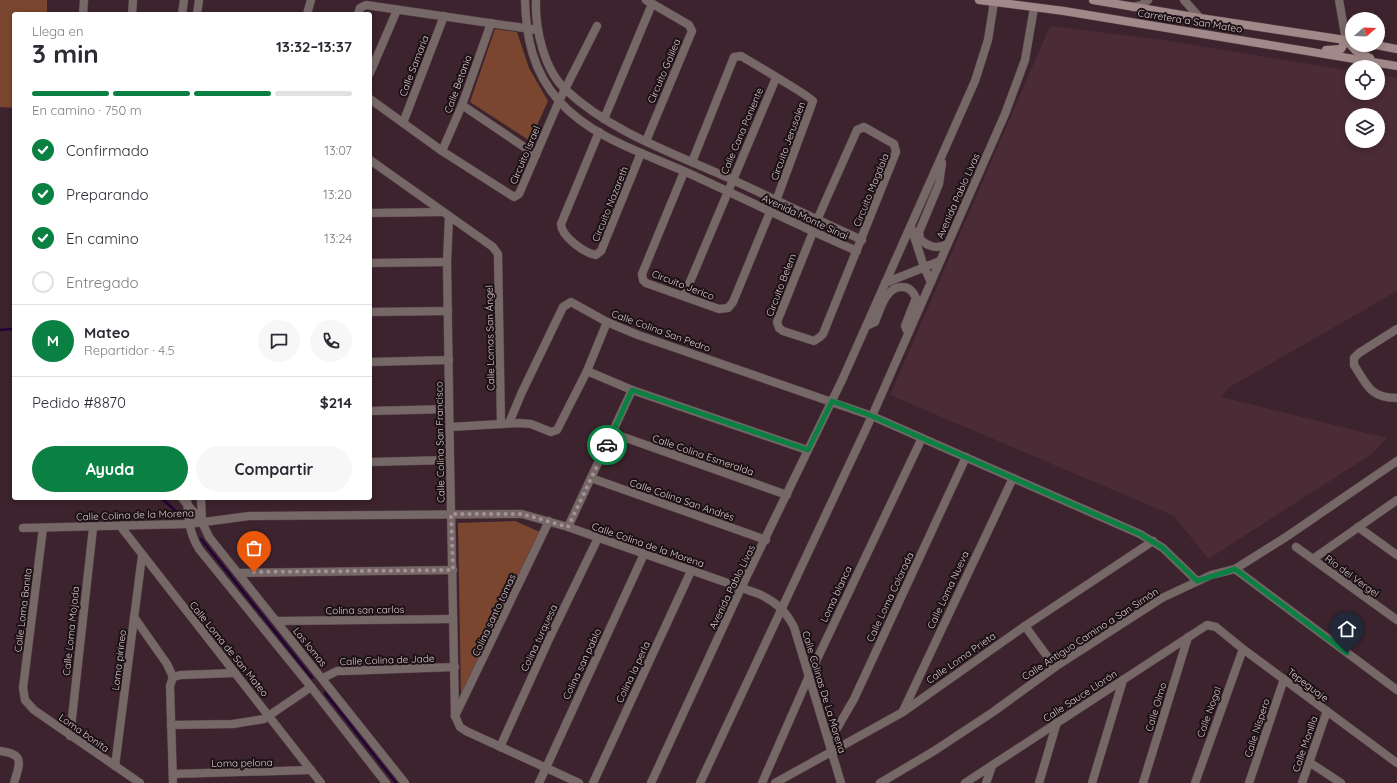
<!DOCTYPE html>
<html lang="es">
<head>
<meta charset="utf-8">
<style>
  body { margin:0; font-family:Quicksand,sans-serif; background:#f7f7f7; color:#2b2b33; height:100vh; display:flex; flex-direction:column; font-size:15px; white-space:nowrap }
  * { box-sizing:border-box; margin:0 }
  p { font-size:13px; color:#7c7c81 }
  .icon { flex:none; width:22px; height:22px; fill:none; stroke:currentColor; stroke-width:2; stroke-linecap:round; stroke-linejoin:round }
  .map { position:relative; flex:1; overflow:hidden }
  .panel { position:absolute; left:12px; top:12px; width:360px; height:488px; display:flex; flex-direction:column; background:#fff; border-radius:4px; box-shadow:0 2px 6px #0003 }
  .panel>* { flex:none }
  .needle { width:26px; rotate:71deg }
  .tools { position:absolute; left:1345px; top:12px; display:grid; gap:8px }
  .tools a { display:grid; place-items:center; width:40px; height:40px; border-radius:50%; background:#fff; box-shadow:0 2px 6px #0003; font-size:20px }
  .pin { position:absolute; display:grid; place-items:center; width:34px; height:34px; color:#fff; margin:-41px -17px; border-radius:50% 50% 50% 0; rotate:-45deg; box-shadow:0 0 4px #0007 }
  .pin .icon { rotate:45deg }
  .courier { position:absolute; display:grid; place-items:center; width:40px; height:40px; margin:-20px; border:3px solid #0b8043; border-radius:50%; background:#fff; color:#222; box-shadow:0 1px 5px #0007 }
  .summary em { font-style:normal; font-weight:700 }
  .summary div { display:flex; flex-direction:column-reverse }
  .summary { display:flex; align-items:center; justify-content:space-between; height:68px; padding:0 20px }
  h1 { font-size:26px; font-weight:700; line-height:30px }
  .bar { display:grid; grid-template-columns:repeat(4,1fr); gap:6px 4px; align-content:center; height:48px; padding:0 20px }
  .bar i { height:5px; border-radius:3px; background:#e1e1e2 }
  .bar .current { background:#0b8043 }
  .bar p { grid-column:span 4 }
  .line { display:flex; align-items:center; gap:10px; padding:0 20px; border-top:1px solid #e1e1e2 }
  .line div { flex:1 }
  .round { display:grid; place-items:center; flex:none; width:42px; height:42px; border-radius:21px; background:#f7f7f7 }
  ol { padding:0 20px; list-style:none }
  li { display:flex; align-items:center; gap:12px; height:44px }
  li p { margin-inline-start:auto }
  li .icon { padding:4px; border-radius:50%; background:#0b8043; color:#fff; stroke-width:4 }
  li:last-child { color:#7c7c81 }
  li i { width:22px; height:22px; border:2px solid #e1e1e2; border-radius:50% }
  .button { display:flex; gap:8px; margin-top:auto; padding:8px 20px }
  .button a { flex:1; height:46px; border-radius:24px; background:#0b8043; color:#fff; font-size:16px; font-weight:700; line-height:46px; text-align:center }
  .button a+a { background:#f7f7f7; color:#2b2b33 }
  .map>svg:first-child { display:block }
</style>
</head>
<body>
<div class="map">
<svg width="1397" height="783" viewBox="0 0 1397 783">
  <rect width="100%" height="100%" fill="#3c232d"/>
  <path fill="#4a2b36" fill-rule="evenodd" d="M1050 26 1163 40 1352 71V93H1378V75L1397 78V291L1228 388 1222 397 1387 438 1372 454 1208 559 1174 516 890 395ZM1352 115H1378V141H1352Z"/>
  <g fill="#7a462f">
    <polygon points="0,0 47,0 47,14 14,14 14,108 0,107"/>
    <polygon points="495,29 517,32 529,68 548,101 530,141 470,102"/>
    <polygon points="515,521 540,532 461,698 458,523"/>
  </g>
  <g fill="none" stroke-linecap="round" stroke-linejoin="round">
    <g stroke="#230337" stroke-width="2.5">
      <polyline points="0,330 11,329 14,331"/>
      <polyline points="161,498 177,512"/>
      <polyline points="201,539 312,678"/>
      <polyline points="325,693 396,783"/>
    </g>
    <g stroke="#59424b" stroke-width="9">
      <g id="minor">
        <path d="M525 0C526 38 533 72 559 101 591 137 643 153 686 172 743 198 799 226 857 251"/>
        <path d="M536 0C535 29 544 70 566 90 612 133 676 154 733 180 776 200 818 220 862 240"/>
        <polyline points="1184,0 1200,18"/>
        <polyline points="1339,0 1346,40"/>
        <polyline points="1133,7 1142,5 1148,0"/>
        <polyline points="83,14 84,0"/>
        <polyline points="132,14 133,0"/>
        <polyline points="307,14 311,0"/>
        <polyline points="358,14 360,8 366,5 538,30"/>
        <polyline points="370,73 397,10"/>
        <polyline points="370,99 442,151 514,197 519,194 559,101 597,26"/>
        <polyline points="462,105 536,155"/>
        <polyline points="604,119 652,4"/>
        <polyline points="403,123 444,16"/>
        <path d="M599 132 561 224C561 236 584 253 596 255L601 251 641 153"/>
        <polyline points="646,141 692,31 689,25 646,0"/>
        <polyline points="442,151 462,105 491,23"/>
        <polyline points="370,160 493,247 498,254 501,424"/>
        <path d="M692 162 734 57 741 56C751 62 811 97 813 101L776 201"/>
        <path d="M942 163 939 184 919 232 920 239C928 247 939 250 948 243"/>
        <polyline points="684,172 642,274 643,280 646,283 719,309 728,308 733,302 770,212"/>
        <polyline points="370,213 443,212"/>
        <polyline points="449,216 447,262 450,460 455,716 460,727 466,731 579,783"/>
        <polyline points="911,227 924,267 931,282"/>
        <polyline points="813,232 777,322 779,328 783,331 814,341 820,337 823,334 896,152 894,144 864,127 857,130 817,220"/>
        <polyline points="370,263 447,262"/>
        <polyline points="885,283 940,261"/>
        <polyline points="684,296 776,78"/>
        <polyline points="370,312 448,311"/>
        <path d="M866 326 875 322C880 310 886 286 902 287 910 287 913 292 916 298L905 326 908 333"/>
        <path d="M1397 329 1359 353 1354 358V365C1367 385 1370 398 1397 398"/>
        <polyline points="370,362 449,360"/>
        <polyline points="587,371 632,390 807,450"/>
        <polyline points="370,411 449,409"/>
        <polyline points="509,423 522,392 563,307 571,302 607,322 638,335 872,416 1140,534 1163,548 1197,581"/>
        <polyline points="450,427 519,423 531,424 551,432 557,430 587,371 607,322"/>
        <polyline points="612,433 787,495"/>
        <polyline points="370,462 450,460"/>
        <polyline points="591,478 766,540"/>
        <polyline points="182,498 202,522"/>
        <polyline points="121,527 321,783"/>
        <polyline points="568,527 632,390"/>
        <polyline points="1358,527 1397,555"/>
        <polyline points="23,528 189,524"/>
        <polyline points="43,528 23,688 25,700 34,710 140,783"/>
        <polyline points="1296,547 1397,620"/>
        <polyline points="1313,559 1397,500"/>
        <polyline points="1235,569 1397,690"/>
        <polyline points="238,573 453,570"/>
        <polyline points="134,617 167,664 173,677"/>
        <polyline points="277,621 453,619"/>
        <polyline points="1025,626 1055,667"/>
        <polyline points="173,677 181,675 235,673"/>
        <polyline points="323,678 337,671 343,671 455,667"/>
        <polyline points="903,711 1013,478"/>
        <polyline points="455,716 549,521"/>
        <polyline points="171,725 233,724 264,719 311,687"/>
        <polyline points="70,736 93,528"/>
        <polyline points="829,742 854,699 966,457"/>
        <polyline points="500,747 549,639 598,538"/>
        <path d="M0 751C25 754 20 763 14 783"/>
        <polyline points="1309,762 1341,783"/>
        <polyline points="115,766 142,556"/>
        <polyline points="173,774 311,770"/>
        <polyline points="173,783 170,686 173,677"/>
        <polyline points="539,783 644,554"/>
        <polyline points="593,783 691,571"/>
        <polyline points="651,783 741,588 843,378 975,81 988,40 994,2"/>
        <polyline points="700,783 872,416 1005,114 1025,60 1034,8"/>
        <polyline points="762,783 809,676 922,438"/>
        <polyline points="775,783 903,712 1025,626 1153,541"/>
        <polyline points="880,783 934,751 993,712 1055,667 1162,598 1211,575 1235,569 1286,537 1397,461"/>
        <polyline points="965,783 1207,625 1216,627 1243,649 1397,763"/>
        <polyline points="986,783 992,766"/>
        <polyline points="1039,783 1057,722"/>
        <polyline points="1092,783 1123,680"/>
        <polyline points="1143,783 1188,637"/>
        <polyline points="1195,783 1243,649"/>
        <polyline points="1249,783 1284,679"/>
        <polyline points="1302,783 1327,711"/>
      </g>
    </g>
    <g stroke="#59424b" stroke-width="9">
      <g id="tertiary">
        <polyline points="182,14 184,0"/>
        <polyline points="197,14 199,0"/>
        <path d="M187 498C188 517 189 533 199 549L311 687 386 783"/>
        <polyline points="201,498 202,522 209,537 405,783"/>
        <path d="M189 524 249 516 522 514 568 527 759 594C776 602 785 610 794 627L841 783"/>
      </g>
    </g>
    <g stroke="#59424b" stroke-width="9">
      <g id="secondary">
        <polyline points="979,0 1064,11 1397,66"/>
        <polyline points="1093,0 1200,18 1352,41"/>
        <polyline points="1346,40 1356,51 1370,58"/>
        <polyline points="1376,45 1397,49"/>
        <polyline points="1326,50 1341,49 1346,40"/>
      </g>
    </g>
    <use href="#minor" stroke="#766867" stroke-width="8"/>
    <use href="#tertiary" stroke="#766867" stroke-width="8"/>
    <use href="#secondary" stroke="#a08988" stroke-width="8"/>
  </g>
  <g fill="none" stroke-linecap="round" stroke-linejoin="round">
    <polyline stroke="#a59298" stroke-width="4" stroke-dasharray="0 7.2" points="254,572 453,570 451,514 522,514 568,527 607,445"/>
    <polyline stroke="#0b8043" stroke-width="5" points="607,445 632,390 808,450 832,401 872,416 1140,534 1163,548 1197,581 1235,569 1347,653"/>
  </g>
  <g text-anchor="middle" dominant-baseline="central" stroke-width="4" stroke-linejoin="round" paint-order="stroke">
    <g font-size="10" fill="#ddcdd2" stroke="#1c1115">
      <text transform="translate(1190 21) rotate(9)">Carretera a San Mateo</text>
      <text transform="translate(414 66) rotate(-69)">Calle Samaria</text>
      <text transform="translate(664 71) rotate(-67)">Circuito Galilea</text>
      <text transform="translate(458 84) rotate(-70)">Calle Betania</text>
      <text transform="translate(742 131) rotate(-67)">Calle Cana Poniente</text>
      <text transform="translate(788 141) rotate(-70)">Circuito Jerusalen</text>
      <text transform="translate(525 155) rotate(-67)">Circuito Israel</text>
      <text transform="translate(871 190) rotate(-68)">Circuito Magdala</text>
      <text transform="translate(958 196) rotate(-66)">Avenida Pablo Livas</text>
      <text transform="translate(610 204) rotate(-68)">Circuito Nazareth</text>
      <text transform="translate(805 217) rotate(25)">Avenida Monte Sinai</text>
      <text transform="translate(683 285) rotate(21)">Circuito Jerico</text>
      <text transform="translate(781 285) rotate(-69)">Circuito Belem</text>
      <text transform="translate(661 331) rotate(20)">Calle Colina San Pedro</text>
      <text transform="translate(490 338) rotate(-91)">Calle Lomas San Ángel</text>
      <text transform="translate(440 442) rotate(-91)">Calle Colina San Francisco</text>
      <text transform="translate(703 455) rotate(19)">Calle Colina Esmeralda</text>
      <text transform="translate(682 500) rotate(19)">Calle Colina San Andrés</text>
      <text transform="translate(135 515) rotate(-2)">Calle Colina de la Morena</text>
      <text transform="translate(648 545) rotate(19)">Calle Colina de la Morena</text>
      <text transform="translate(1352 576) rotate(36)">Rio del Vergel</text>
      <text transform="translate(732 587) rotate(-64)">Avenida Pablo Livas</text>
      <text transform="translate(948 590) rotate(-65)">Calle Loma Nueva</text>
      <text transform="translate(836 594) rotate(-65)">Loma blanca</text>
      <text transform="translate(890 597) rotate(-65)">Calle Loma Colorada</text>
      <text transform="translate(23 610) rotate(-83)">Calle Loma Bonita</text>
      <text transform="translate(365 610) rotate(-1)">Colina san carlos</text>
      <text transform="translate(494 615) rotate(-65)">Colina santo tomas</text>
      <text transform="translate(71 631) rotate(-84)">Calle Loma Mojada</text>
      <text transform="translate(1090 634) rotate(-33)">Calle Antiguo Camino a San Simón</text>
      <text transform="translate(539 638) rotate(-65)">Colina turquesa</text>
      <text transform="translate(310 647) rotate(51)">Las lomas</text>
      <text transform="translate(229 649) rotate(51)">Calle Loma de San Mateo</text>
      <text transform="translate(961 658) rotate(-35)">Calle Loma Prieta</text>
      <text transform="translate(119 660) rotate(-83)">Loma pirineo</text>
      <text transform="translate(387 660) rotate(-2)">Calle Colina de Jade</text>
      <text transform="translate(582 664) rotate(-65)">Colina san pablo</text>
      <text transform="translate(633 672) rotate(-65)">Colina la perla</text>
      <text transform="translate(1308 685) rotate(37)">Tepeguaje</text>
      <text transform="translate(824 692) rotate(73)">Calle Colinas De La Morena</text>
      <text transform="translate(1080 696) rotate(-33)">Calle Sauce Llorón</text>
      <text transform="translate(1156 707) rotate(-73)">Calle Olmo</text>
      <text transform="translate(1209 712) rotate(-70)">Calle Nogal</text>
      <text transform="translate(1257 728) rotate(-72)">Calle Níspero</text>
      <text transform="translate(84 733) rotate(35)">Loma bonita</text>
      <text transform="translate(1305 744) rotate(-71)">Calle Monilla</text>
      <text transform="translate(242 763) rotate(-1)">Loma pelona</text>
    </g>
  </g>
</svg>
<div class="tools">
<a><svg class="needle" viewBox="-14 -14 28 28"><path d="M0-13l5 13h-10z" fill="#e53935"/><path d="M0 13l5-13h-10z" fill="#7c7c81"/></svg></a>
<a><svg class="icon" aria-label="locate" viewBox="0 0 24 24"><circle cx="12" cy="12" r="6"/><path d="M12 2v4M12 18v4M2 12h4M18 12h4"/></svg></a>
<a><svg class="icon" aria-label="layers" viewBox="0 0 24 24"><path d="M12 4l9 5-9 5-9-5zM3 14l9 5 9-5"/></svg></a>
</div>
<div class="pin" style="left:254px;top:572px;background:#ea580c"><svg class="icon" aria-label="bag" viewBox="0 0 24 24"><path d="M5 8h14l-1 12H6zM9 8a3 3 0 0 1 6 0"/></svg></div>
<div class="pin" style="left:1347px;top:653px;background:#1f2937"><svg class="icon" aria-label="home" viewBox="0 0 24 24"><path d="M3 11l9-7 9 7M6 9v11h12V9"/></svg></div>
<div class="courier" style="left:607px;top:445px"><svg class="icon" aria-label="car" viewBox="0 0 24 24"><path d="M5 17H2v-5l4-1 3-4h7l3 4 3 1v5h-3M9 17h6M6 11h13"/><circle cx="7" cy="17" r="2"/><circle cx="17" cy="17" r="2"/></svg></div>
<section class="panel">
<div class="summary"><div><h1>3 min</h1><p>Llega en</p></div><em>13:32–13:37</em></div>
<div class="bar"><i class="current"></i><i class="current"></i><i class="current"></i><i></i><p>En camino · 750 m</p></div>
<ol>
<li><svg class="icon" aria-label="check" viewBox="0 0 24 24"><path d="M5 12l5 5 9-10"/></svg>Confirmado<p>13:07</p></li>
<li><svg class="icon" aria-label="check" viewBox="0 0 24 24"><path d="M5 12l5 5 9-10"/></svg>Preparando<p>13:20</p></li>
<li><svg class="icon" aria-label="check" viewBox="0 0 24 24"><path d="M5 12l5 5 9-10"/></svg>En camino<p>13:24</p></li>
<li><i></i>Entregado</li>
</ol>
<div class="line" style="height:72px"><b class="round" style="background:#0b8043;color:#fff">M</b><div><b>Mateo</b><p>Repartidor · 4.5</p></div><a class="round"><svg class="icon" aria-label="chat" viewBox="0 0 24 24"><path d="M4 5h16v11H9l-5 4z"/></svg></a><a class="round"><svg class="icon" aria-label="phone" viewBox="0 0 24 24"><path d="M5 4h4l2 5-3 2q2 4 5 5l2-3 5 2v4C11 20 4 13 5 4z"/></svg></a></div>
<div class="line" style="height:52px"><div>Pedido #8870</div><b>$214</b></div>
<div class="button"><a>Ayuda</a><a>Compartir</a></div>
</section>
</div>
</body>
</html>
